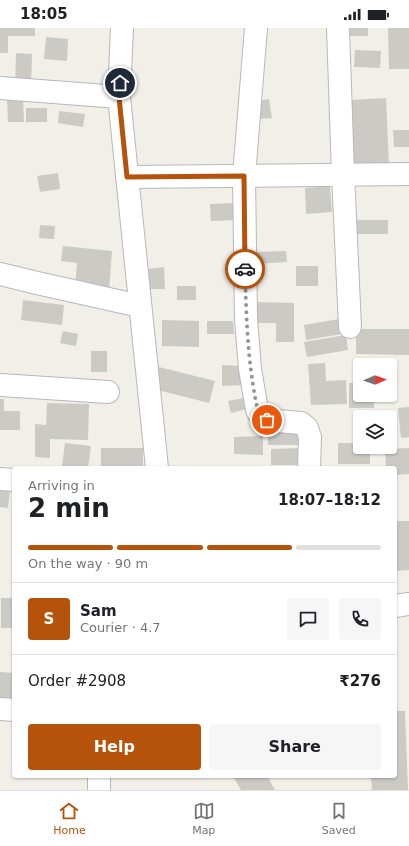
<!DOCTYPE html>
<html lang="en">
<head>
<meta charset="utf-8">
<style>
  body { margin:0; font-family:"DejaVu Sans",sans-serif; background:#f6f6f6; color:#202124; height:100vh; display:flex; flex-direction:column; font-size:15px; white-space:nowrap }
  * { box-sizing:border-box; margin:0 }
  p { font-size:13px; color:#757577 }
  .icon { flex:none; width:22px; height:22px; fill:none; stroke:currentColor; stroke-width:2; stroke-linecap:round; stroke-linejoin:round }
  .map { position:relative; flex:1; overflow:hidden }
  .panel { position:absolute; left:12px; top:438px; width:385px; height:312px; display:flex; flex-direction:column; background:#fff; border-radius:4px; box-shadow:0 1px 3px #0004 }
  .panel>* { flex:none }
  .needle { width:26px; rotate:88deg }
  .controls { position:absolute; left:353px; top:330px; display:grid; gap:8px }
  .controls a { display:grid; place-items:center; width:44px; height:44px; border-radius:4px; background:#fff; box-shadow:0 1px 3px #0004; font-size:20px }
  .pin { position:absolute; display:grid; place-items:center; width:34px; height:34px; color:#fff; margin:-17px; border:2px solid #fff; border-radius:50%; box-shadow:0 1px 4px #0007 }
  .courier { position:absolute; display:grid; place-items:center; width:40px; height:40px; margin:-20px; border:3px solid #b45309; border-radius:50%; background:#fff; color:#222; box-shadow:0 1px 5px #0007 }
  .summary em { font-style:normal; font-weight:800 }
  .summary div { display:flex; flex-direction:column-reverse }
  .summary { display:flex; align-items:center; justify-content:space-between; height:68px; padding:0 16px }
  h1 { font-size:26px; font-weight:800; line-height:30px }
  .bar { display:grid; grid-template-columns:repeat(4,1fr); gap:6px 4px; align-content:center; height:48px; padding:0 16px }
  .bar i { height:5px; border-radius:3px; background:#e0e0e0 }
  .bar .selected { background:#b45309 }
  .bar p { grid-column:span 4 }
  .line { display:flex; align-items:center; gap:10px; padding:0 16px; border-top:1px solid #e0e0e0 }
  .line div { flex:1 }
  .round { display:grid; place-items:center; flex:none; width:42px; height:42px; border-radius:4px; background:#f6f6f6 }
  .cta { display:flex; gap:8px; margin-top:auto; padding:8px 16px }
  .cta a { flex:1; height:46px; border-radius:4px; background:#b45309; color:#fff; font-size:16px; font-weight:800; line-height:46px; text-align:center }
  .cta a+a { background:#f6f6f6; color:#202124 }
  .status { display:flex; justify-content:space-between; align-items:center; height:28px; padding:0 20px; background:#fff; direction:ltr }
  .status svg { height:11px; fill:currentColor }
  .tab-bar { display:flex; justify-content:space-around; align-items:center; height:56px; border-top:1px solid #e0e0e0; background:#fff; font-size:11px; color:#757577 }
  .tab-bar a { display:grid; justify-items:center; gap:2px }
  .tab-bar .selected { color:#b45309 }
  .map>svg:first-child { display:block }
</style>
</head>
<body>
<div class="status"><b>18:05</b><svg viewBox="0 0 49 12"><path d="M0 12V9h3v3zM5 12V6h3v6zM10 12V3h3v9zM15 12V0h3v12zM26 1h20v11H26zM47 4h2v5h-2z"/></svg></div>
<div class="map">
<svg width="409" height="762" viewBox="0 0 409 762">
  <rect width="100%" height="100%" fill="#f1efe8"/>
  <g fill="#cccac5">
    <polygon points="0,0 35,0 35,8 8,8 8,25 0,25"/>
    <rect x="345" y="0" width="23" height="8"/>
    <polygon points="388,0 409,0 409,41 389,41"/>
    <polygon points="46,9 68,11 67,33 44,31"/>
    <polygon points="355,22 381,23 380,40 354,39"/>
    <polygon points="16,25 32,26 31,58 15,58"/>
    <polygon points="386,70 389,137 354,139 350,72"/>
    <polygon points="23,71 24,94 8,94 7,72"/>
    <polygon points="269,71 272,90 259,91 257,73"/>
    <rect x="26" y="80" width="21" height="14"/>
    <polygon points="59,83 85,86 83,99 58,95"/>
    <polygon points="393,102 409,102 409,119 394,119"/>
    <polygon points="58,145 60,161 40,164 37,148"/>
    <polygon points="330,158 332,184 306,186 305,160"/>
    <polygon points="234,175 235,192 211,193 210,176"/>
    <rect x="357" y="192" width="31" height="14"/>
    <polygon points="40,197 55,198 54,211 39,210"/>
    <polygon points="63,218 112,223 109,263 75,259 77,235 61,233"/>
    <polygon points="286,223 287,234 253,236 253,224"/>
    <rect x="296" y="238" width="22" height="20"/>
    <polygon points="164,239 165,261 149,261 148,241"/>
    <rect x="177" y="258" width="19" height="14"/>
    <polygon points="23,272 64,277 62,297 21,292"/>
    <polygon points="256,274 294,275 294,314 276,314 276,295 255,295"/>
    <polygon points="345,290 348,305 306,312 304,297"/>
    <polygon points="162,292 199,293 199,319 162,318"/>
    <polygon points="207,293 233,293 234,306 207,306"/>
    <polygon points="356,301 409,301 409,327 356,326"/>
    <polygon points="63,303 78,306 76,318 60,315"/>
    <polygon points="346,307 348,322 307,329 304,314"/>
    <rect x="91" y="323" width="16" height="21"/>
    <polygon points="325,335 326,353 346,352 347,376 311,377 308,336"/>
    <polygon points="222,337 244,338 243,357 222,358"/>
    <polygon points="159,339 215,353 209,375 154,361"/>
    <polygon points="390,339 392,339 393,351 390,351"/>
    <polygon points="349,355 360,355 360,367 374,367 374,380 349,380"/>
    <polygon points="245,370 247,381 231,385 228,373"/>
    <polygon points="0,371 4,371 4,383 20,383 20,402 0,402"/>
    <polygon points="47,375 89,376 88,412 50,411 50,430 35,429 35,396 46,397"/>
    <polygon points="409,379 409,409 401,410 398,380"/>
    <polygon points="268,400 299,400 300,417 268,417"/>
    <polygon points="263,408 263,427 234,426 234,409"/>
    <polygon points="65,415 91,418 88,440 62,439"/>
    <polygon points="338,415 360,415 360,419 370,419 370,436 338,436"/>
    <rect x="101" y="420" width="42" height="20"/>
    <polygon points="302,420 303,437 271,437 271,421"/>
    <polygon points="409,420 409,446 395,447 395,440 386,440 385,421"/>
    <polygon points="0,459 10,459 8,480 0,479"/>
    <polygon points="395,493 409,493 409,542 395,543"/>
    <rect x="1" y="570" width="13" height="30"/>
    <polygon points="0,644 14,645 14,675 0,675"/>
    <polygon points="395,683 405,683 408,762 372,762 371,748 395,748"/>
    <polygon points="233,748 267,748 275,762 241,762"/>
  </g>
  <g fill="none" stroke-linecap="round" stroke-linejoin="round">
    <g stroke="#b5b8bc" stroke-width="24">
      <g id="street">
        <polyline points="256,0 244,148 246,291 250,341 257,382 261,389 267,392 301,395 307,400 310,409 309,440"/>
        <polyline points="338,0 343,146 350,299"/>
        <polyline points="0,60 119,69 157,440"/>
        <polyline points="119,69 122,0"/>
        <polyline points="127,149 409,146"/>
        <polyline points="0,246 37,255 140,278"/>
        <polyline points="0,357 108,364"/>
        <polyline points="0,451 14,452"/>
        <polyline points="395,578 409,576"/>
        <polyline points="0,681 14,682"/>
        <polyline points="99,762 99,748"/>
      </g>
    </g>
    <use href="#street" stroke="#fff" stroke-width="22"/>
  </g>
  <g fill="none" stroke-linecap="round" stroke-linejoin="round">
    <path stroke="#929495" stroke-width="4" stroke-dasharray="0 7.2" d="M245 241C246 280 247 319 253 357 255 368 256 379 261 390L267 392"/>
    <polyline stroke="#b45309" stroke-width="5" points="120,55 119,69 127,149 244,148 245,241"/>
  </g>
</svg>
<div class="controls">
<a><svg class="needle" viewBox="-14 -14 28 28"><path d="M0-13l5 13h-10z" fill="#e53935"/><path d="M0 13l5-13h-10z" fill="#757577"/></svg></a>
<a><svg class="icon" aria-label="layers" viewBox="0 0 24 24"><path d="M12 4l9 5-9 5-9-5zM3 14l9 5 9-5"/></svg></a>
</div>
<div class="pin" style="left:267px;top:392px;background:#ea580c"><svg class="icon" aria-label="bag" viewBox="0 0 24 24"><path d="M5 8h14l-1 12H6zM9 8a3 3 0 0 1 6 0"/></svg></div>
<div class="pin" style="left:120px;top:55px;background:#1f2937"><svg class="icon" aria-label="home" viewBox="0 0 24 24"><path d="M3 11l9-7 9 7M6 9v11h12V9"/></svg></div>
<div class="courier" style="left:245px;top:241px"><svg class="icon" aria-label="car" viewBox="0 0 24 24"><path d="M5 17H2v-5l4-1 3-4h7l3 4 3 1v5h-3M9 17h6M6 11h13"/><circle cx="7" cy="17" r="2"/><circle cx="17" cy="17" r="2"/></svg></div>
<section class="panel">
<div class="summary"><div><h1>2 min</h1><p>Arriving in</p></div><em>18:07–18:12</em></div>
<div class="bar"><i class="selected"></i><i class="selected"></i><i class="selected"></i><i></i><p>On the way · 90 m</p></div>
<div class="line" style="height:72px"><b class="round" style="background:#b45309;color:#fff">S</b><div><b>Sam</b><p>Courier · 4.7</p></div><a class="round"><svg class="icon" aria-label="chat" viewBox="0 0 24 24"><path d="M4 5h16v11H9l-5 4z"/></svg></a><a class="round"><svg class="icon" aria-label="phone" viewBox="0 0 24 24"><path d="M5 4h4l2 5-3 2q2 4 5 5l2-3 5 2v4C11 20 4 13 5 4z"/></svg></a></div>
<div class="line" style="height:52px"><div>Order #2908</div><b>₹276</b></div>
<div class="cta"><a>Help</a><a>Share</a></div>
</section>
</div>
<nav class="tab-bar">
<a class="selected"><svg class="icon" aria-label="home" viewBox="0 0 24 24"><path d="M3 11l9-7 9 7M6 9v11h12V9"/></svg>Home</a>
<a><svg class="icon" aria-label="map" viewBox="0 0 24 24"><path d="M3 6l6-2 6 2 6-2v14l-6 2-6-2-6 2zM9 4v14M15 6v14"/></svg>Map</a>
<a><svg class="icon" aria-label="saved" viewBox="0 0 24 24"><path d="M7 4h10v16l-5-4-5 4z"/></svg>Saved</a>
</nav>
</body>
</html>
